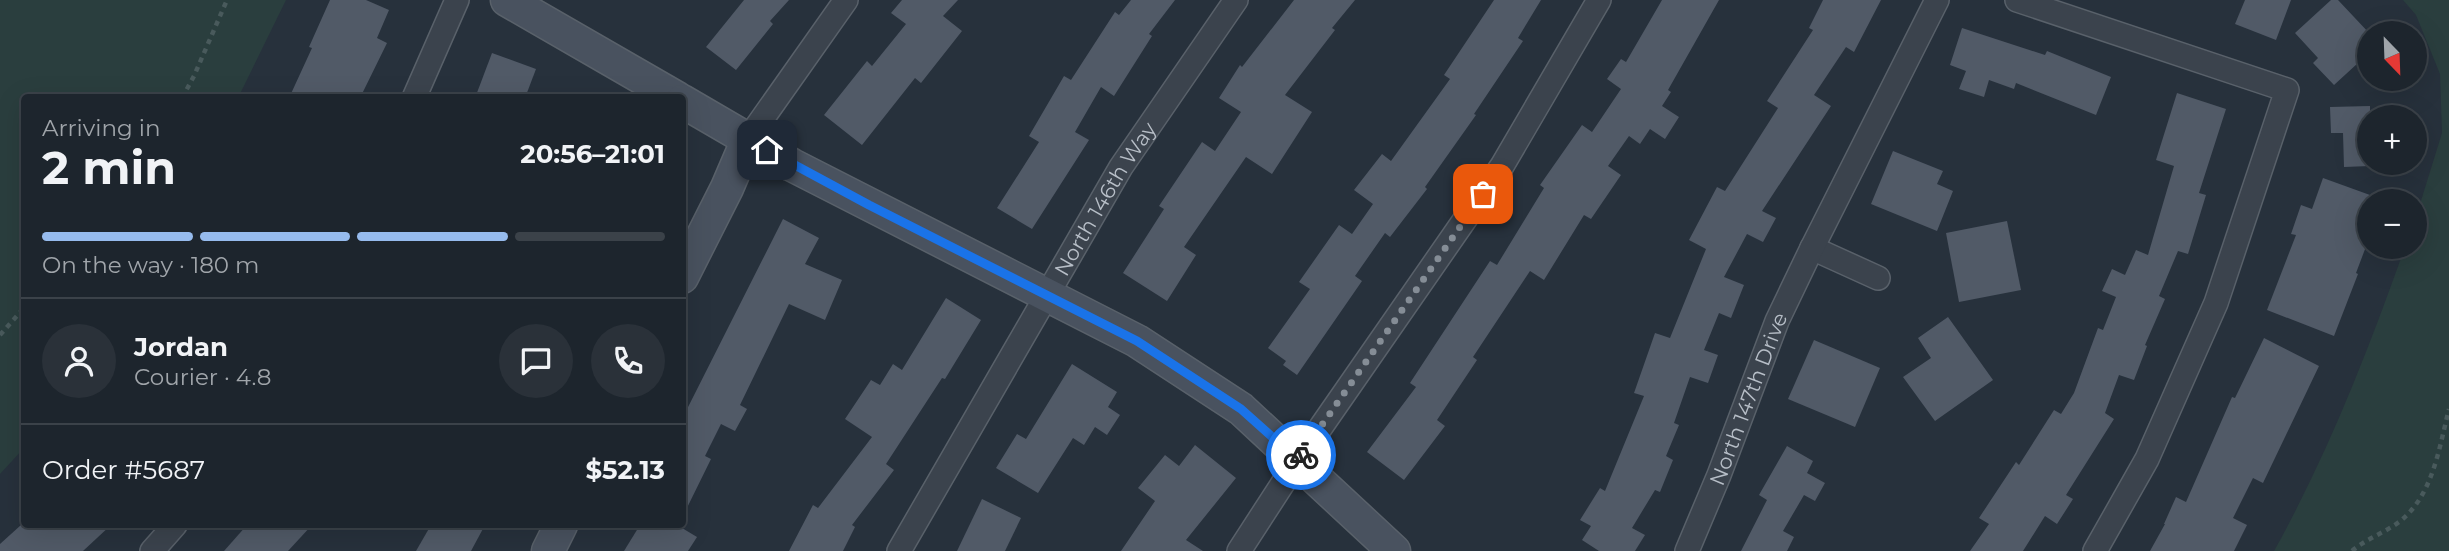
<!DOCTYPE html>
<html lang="en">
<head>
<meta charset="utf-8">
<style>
  body { margin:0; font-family:Montserrat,sans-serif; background:#2a3139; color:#f1f3f6; height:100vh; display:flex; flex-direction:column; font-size:26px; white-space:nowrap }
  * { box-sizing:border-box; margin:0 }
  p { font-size:23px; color:#a0a5aa }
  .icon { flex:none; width:38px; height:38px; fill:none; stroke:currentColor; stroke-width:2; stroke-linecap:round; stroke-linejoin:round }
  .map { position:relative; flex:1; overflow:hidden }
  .drawer { position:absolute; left:21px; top:94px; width:665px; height:434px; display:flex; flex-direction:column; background:#1d252d; border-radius:7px; box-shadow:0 7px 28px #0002,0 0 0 2px #3b4249 }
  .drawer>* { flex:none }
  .needle { width:46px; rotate:157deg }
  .tools { position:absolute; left:2357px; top:21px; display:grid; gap:14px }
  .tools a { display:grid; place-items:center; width:70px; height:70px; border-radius:50%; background:#1d252d; box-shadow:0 7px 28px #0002,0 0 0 2px #3b4249; font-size:35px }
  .pin { position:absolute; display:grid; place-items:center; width:60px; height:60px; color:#fff; margin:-30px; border-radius:14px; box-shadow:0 4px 10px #0006 }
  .courier { position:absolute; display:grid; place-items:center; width:70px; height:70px; margin:-35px; border:5px solid #1a73e8; border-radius:50%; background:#fff; color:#222; box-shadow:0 2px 9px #0007 }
  .head em { font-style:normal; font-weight:700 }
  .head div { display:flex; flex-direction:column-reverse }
  .head { display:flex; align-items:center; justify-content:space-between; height:119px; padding:0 21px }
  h1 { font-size:46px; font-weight:700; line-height:52px }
  .bar { display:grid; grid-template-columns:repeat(4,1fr); gap:10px 7px; align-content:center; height:84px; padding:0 21px }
  .bar i { height:9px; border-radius:5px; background:#3b4249 }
  .bar .current { background:#96bbed }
  .bar p { grid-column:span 4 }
  .line { display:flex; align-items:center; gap:18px; padding:0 21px; border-top:2px solid #3b4249 }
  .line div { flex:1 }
  .round { display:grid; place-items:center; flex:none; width:74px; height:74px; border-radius:37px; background:#2a3139 }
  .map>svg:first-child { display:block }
</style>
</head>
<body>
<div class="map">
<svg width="2449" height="551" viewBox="0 0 2449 551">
  <rect width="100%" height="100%" fill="#27313c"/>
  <g fill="#2a3e3e">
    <polygon points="0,0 286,0 238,98 24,98 24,448 0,474"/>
    <path d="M2403 0H2449V551H2274C2328 454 2368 351 2405 247H2415V220L2442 133 2440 74 2416 15Z"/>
  </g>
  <g fill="#515a67">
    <polygon points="330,0 366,0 389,10 377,38 387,43 360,98 289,98 312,48 309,47"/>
    <polygon points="744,0 789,0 770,21 773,24 736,70 706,47"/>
    <polygon points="902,0 958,0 943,16 962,31 921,83 915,78 862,145 824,115 867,61 872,66 906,24 891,13"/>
    <polygon points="1131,0 1175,0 1149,34 1152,36 1114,96 1101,87 1075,132 1089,140 1032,229 997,208 1039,142 1029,136 1064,76 1071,80 1115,12 1119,15"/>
    <polygon points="1294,0 1355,0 1332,28 1335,30 1285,95 1312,112 1272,174 1246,157 1184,247 1196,255 1167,301 1123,273 1164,209 1159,206 1202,142 1215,151 1241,112 1219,98 1240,65 1242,67"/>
    <polygon points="1494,0 1541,0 1518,38 1523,41 1474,114 1476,115 1425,187 1427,189 1390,237 1385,233 1355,276 1362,281 1297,375 1283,365 1286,361 1268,348 1310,289 1299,282 1339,225 1352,234 1373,204 1354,190 1382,154 1391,161 1450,79 1444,75"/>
    <polygon points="1662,0 1719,0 1668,90 1671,92 1662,106 1679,117 1665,139 1650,129 1640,144 1629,136 1608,166 1621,175 1591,219 1584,215 1544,280 1530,271 1473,357 1477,360 1437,420 1445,426 1404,480 1367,452 1416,387 1410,383 1490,261 1497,265 1544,188 1540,185 1582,125 1592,132 1621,89 1607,79 1621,59 1626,62"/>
    <polygon points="1823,0 1881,0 1854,52 1846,47 1814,95 1831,106 1762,211 1776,218 1763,242 1747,234 1724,277 1744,285 1731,318 1719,313 1704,350 1718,355 1708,383 1690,377 1674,423 1679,425 1666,456 1673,460 1660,492 1655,490 1632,528 1645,535 1635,551 1599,551 1582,540 1591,526 1580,520 1600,488 1605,491 1644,396 1634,393 1655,333 1670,338 1706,249 1689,240 1717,187 1725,191 1778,108 1767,101 1813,30 1809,28"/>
    <polygon points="2245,0 2291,0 2276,40 2235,24"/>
    <polygon points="2331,0 2338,0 2370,34 2370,52 2334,85 2313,63 2318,58 2295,33"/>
    <polygon points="1962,28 2045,55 2047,51 2111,77 2096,115 2016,83 2014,89 1989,80 1984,97 1959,89 1966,71 1950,65"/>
    <polygon points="492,53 536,69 525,98 475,98"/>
    <polygon points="2177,93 2226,109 2199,193 2206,195 2188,254 2178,251 2159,296 2165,299 2145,345 2147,346 2134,380 2119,375 2105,413 2114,419 2066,495 2073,499 2057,524 2045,516 2023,551 1970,551 1989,524 1979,518 2016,462 2019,465 2054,410 2061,414 2074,393 2098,328 2103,330 2116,297 2102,291 2112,269 2125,275 2136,250 2148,255 2174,166 2156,160"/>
    <polygon points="2370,106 2370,166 2344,167 2343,133 2331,133 2330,107"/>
    <polygon points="1893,151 1943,171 1937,184 1953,191 1937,231 1871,204"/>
    <polygon points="2323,178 2370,195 2370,236 2356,273 2358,274 2334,336 2267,310 2296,235 2291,234 2301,205 2312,209"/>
    <polygon points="783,219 819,238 805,264 842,280 825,320 789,304 740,405 747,409 735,431 721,424 705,456 711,459 682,518 682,419"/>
    <polygon points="2007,221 2021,290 1959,302 1946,233"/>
    <polygon points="946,298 981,320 945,379 942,378 886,464 894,470 852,525 855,527 843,551 789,551 813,505 818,508 872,437 845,419 871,380 880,385 893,364 902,370"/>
    <polygon points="1948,317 1993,380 1935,421 1903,377 1931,358 1918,338"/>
    <polygon points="2264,338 2319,366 2263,483 2253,478 2233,518 2247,525 2234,551 2150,551 2165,524 2164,524 2176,497 2186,502 2232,397 2235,398"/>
    <polygon points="1814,340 1880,368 1855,427 1788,399"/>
    <polygon points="1072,364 1117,392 1108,407 1120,415 1107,435 1095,427 1084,445 1073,438 1038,493 996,468 1017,434 1026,439"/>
    <polygon points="1195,445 1236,478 1186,540 1203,551 1121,551 1155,501 1138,488 1165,455 1179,466"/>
    <polygon points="1787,446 1813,461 1807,473 1825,483 1815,501 1804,495 1783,531 1794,537 1787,551 1741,551 1767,500 1759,495"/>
    <polygon points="982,499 1021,518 1005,551 957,551"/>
    <polygon points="21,525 111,525 83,551 0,551 0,544"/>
    <polygon points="247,525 312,525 288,551 224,551"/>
    <polygon points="431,525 485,525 471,551 416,551"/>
    <polygon points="640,525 677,525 697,537 688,551 624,551"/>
  </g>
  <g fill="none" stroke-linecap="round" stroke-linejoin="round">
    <g stroke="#59616a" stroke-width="26">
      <g id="street">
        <polyline points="2017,0 2287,90 2216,303 2147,459 2095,551"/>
        <polyline points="414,98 457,0"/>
        <polyline points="748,139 846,0"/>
        <polyline points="1812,248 1878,278"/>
        <polyline points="152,551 175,525"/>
        <path id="s1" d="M899 551 1121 167 1236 0"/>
        <polyline points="1239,551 1298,460 1502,166 1599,0"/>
        <path id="s2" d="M1687 551 1719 475 1777 321 1812 248 1937 0"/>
      </g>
    </g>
    <g stroke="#59616a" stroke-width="35">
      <g id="secondary">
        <polyline points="507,0 677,98"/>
        <polyline points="682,101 792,165 1137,341 1241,409 1394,551"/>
        <polyline points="682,277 727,188 748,139"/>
        <polyline points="548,551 561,525"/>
      </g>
    </g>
    <g stroke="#495a5c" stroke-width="4.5" stroke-dasharray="5 5" stroke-linecap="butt">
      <polyline points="182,98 194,76 227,0"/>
      <polyline points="0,335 24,308"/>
      <path d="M2352 551C2366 539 2384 533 2399 522 2433 496 2439 448 2449 409"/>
    </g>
    <use href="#street" stroke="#3b434d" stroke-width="23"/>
    <use href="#secondary" stroke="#49525f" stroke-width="32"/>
  </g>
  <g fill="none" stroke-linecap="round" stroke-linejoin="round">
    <polyline stroke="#858d96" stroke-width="7" stroke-dasharray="0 12.6" points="1301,455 1483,194"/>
    <polyline stroke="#1a73e8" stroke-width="9" points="767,150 869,205 1137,341 1241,409 1298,460 1301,455"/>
  </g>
  <g text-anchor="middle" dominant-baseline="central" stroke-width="7" stroke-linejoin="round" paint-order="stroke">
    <g font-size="21" fill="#b7bec7" stroke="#202832">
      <text stroke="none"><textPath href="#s1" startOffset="408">North 146th Way</textPath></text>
      <text stroke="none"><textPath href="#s2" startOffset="164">North 147th Drive</textPath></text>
    </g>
  </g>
</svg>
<div class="tools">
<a><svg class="needle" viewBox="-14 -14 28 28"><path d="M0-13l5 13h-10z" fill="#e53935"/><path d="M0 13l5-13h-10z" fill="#a0a5aa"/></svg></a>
<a>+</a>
<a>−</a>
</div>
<div class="pin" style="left:1483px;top:194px;background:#ea580c"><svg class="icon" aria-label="bag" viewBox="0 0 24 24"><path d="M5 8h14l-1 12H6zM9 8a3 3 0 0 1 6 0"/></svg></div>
<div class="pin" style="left:767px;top:150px;background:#1f2937"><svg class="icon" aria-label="home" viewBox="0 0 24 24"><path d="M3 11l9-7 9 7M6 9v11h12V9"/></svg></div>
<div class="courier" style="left:1301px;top:455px"><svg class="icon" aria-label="bike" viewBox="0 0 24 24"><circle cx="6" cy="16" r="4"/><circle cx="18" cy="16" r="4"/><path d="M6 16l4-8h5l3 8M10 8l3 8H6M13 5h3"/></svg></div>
<section class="drawer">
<div class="head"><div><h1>2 min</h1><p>Arriving in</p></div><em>20:56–21:01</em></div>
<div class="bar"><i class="current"></i><i class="current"></i><i class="current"></i><i></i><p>On the way · 180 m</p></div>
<div class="line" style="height:126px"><a class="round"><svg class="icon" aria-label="person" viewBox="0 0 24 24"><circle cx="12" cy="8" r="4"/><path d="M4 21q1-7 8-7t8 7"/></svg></a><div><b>Jordan</b><p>Courier · 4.8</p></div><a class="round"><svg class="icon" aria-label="chat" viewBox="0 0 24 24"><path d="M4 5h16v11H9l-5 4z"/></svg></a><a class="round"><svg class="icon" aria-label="phone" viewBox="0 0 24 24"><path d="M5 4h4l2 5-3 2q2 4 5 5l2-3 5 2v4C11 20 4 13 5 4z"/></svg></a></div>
<div class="line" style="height:91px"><div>Order #5687</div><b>$52.13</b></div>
</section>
</div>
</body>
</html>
